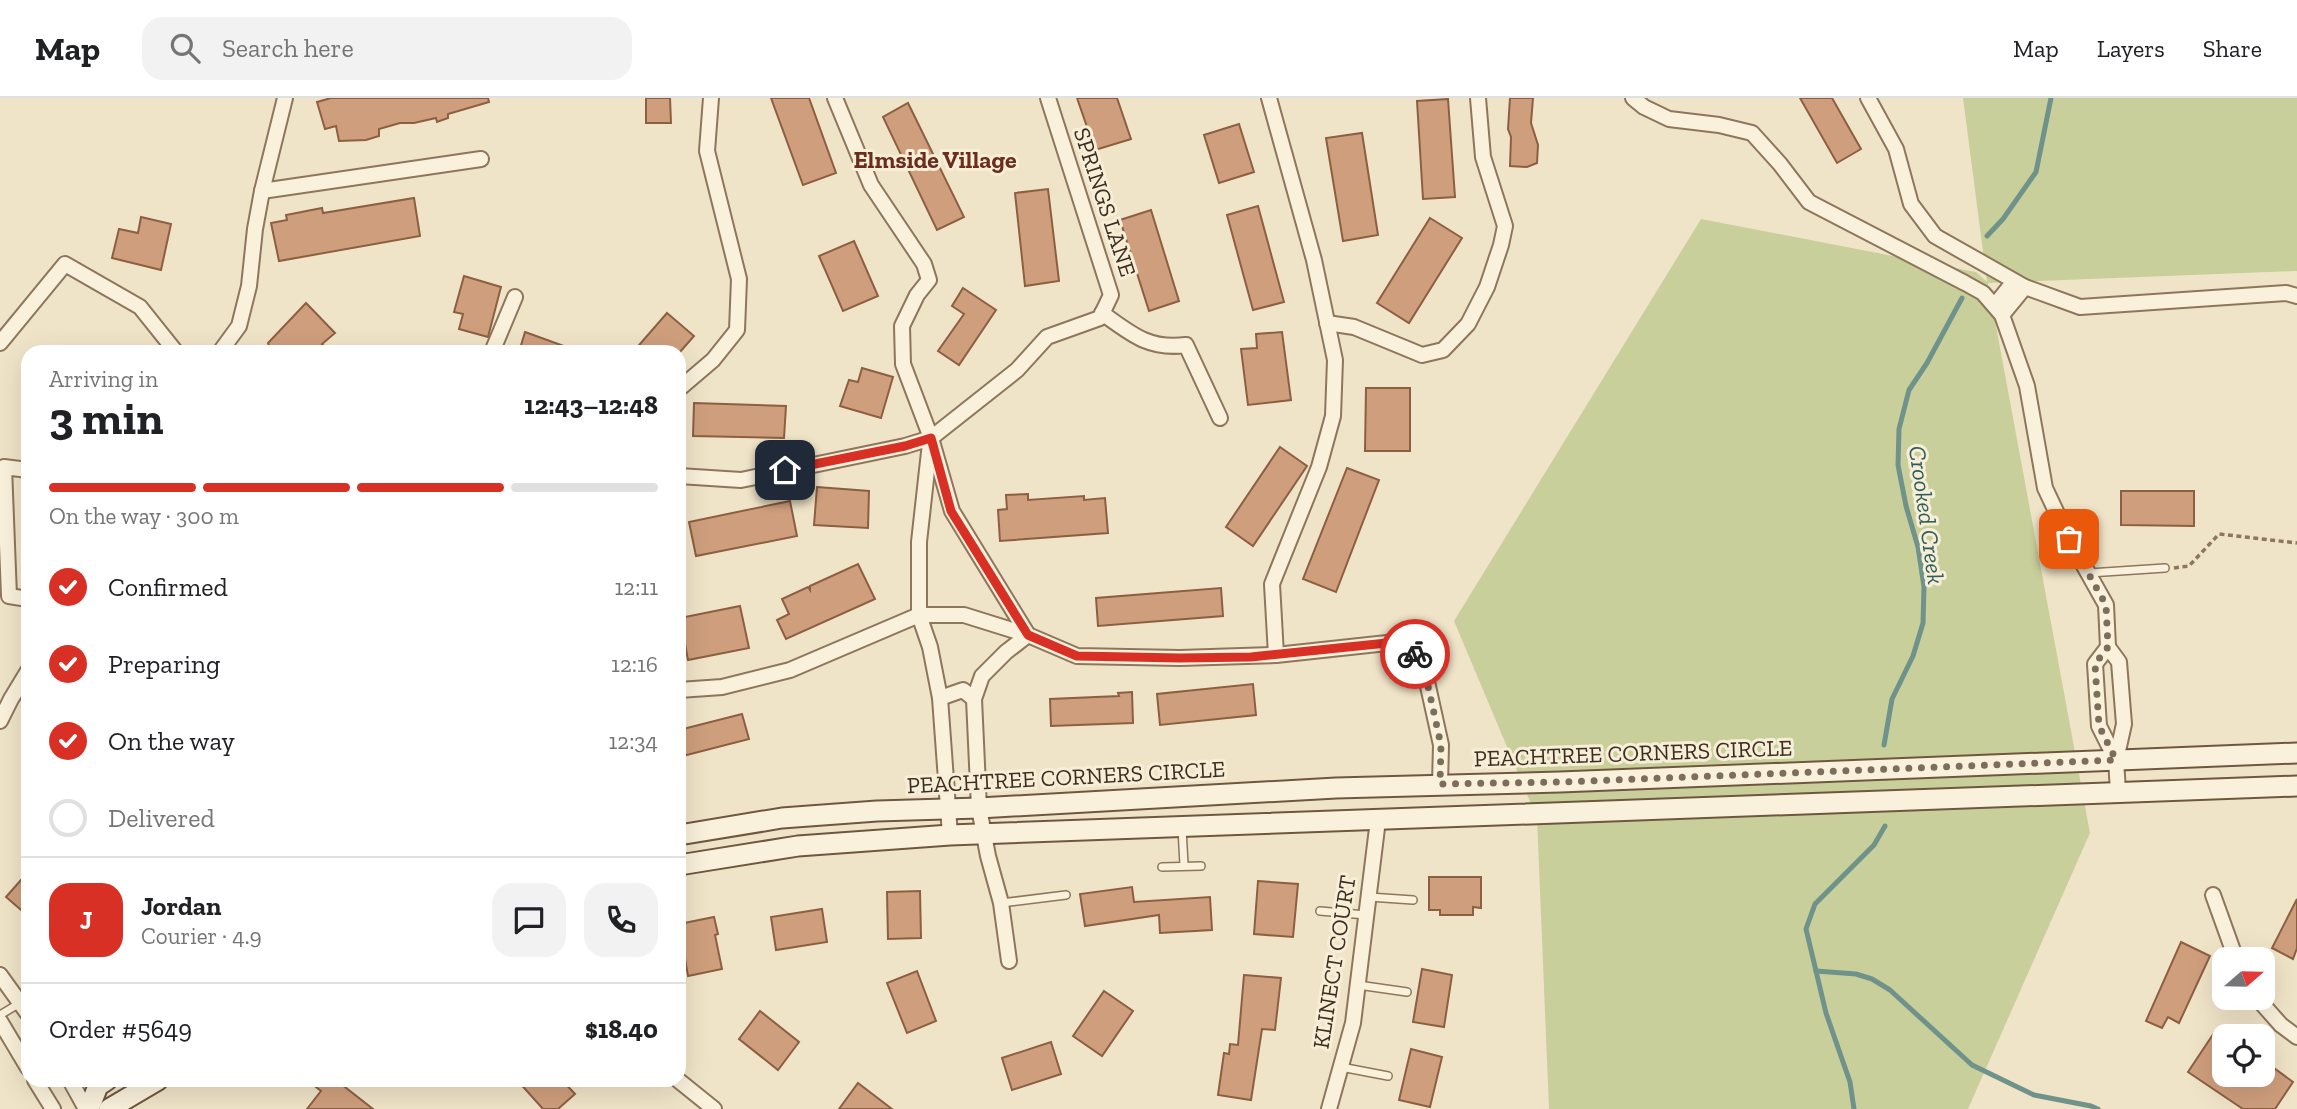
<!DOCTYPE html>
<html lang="en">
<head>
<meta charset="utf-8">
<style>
  body { margin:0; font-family:"Zilla Slab",serif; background:#f2f2f2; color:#202124; height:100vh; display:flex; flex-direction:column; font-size:26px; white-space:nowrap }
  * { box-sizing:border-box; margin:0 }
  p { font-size:23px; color:#757577 }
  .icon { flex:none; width:38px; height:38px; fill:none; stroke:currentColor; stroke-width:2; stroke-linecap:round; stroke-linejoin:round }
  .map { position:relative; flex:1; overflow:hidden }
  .sheet { position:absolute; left:21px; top:247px; width:665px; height:742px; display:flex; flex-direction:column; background:#fff; border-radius:21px; box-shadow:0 7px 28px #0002 }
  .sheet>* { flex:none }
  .needle { width:46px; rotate:70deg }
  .tools { position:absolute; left:2212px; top:849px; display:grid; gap:14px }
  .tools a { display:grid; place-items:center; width:63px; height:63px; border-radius:14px; background:#fff; box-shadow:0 7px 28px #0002; font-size:35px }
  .pin { position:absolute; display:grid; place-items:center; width:60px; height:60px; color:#fff; margin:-30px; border-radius:14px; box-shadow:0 4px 10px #0006 }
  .courier { position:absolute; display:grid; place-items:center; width:70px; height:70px; margin:-35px; border:5px solid #d93025; border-radius:50%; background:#fff; color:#222; box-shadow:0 2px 9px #0007 }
  .summary em { font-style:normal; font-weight:700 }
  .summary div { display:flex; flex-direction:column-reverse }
  .summary { display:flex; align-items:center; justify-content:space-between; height:119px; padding:0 28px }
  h1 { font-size:46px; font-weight:700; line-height:52px }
  .bar { display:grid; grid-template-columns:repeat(4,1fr); gap:10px 7px; align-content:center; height:84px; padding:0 28px }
  .bar i { height:9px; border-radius:5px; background:#e0e0e0 }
  .bar .on { background:#d93025 }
  .bar p { grid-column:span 4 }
  .line { display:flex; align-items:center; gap:18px; padding:0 28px; border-top:2px solid #e0e0e0 }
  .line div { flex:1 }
  .round { display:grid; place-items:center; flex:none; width:74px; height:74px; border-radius:21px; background:#f2f2f2 }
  ol { padding:0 28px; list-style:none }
  li { display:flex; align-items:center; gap:21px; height:77px }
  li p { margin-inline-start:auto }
  li .icon { padding:7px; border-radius:50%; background:#d93025; color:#fff; stroke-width:4 }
  li:last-child { color:#757577 }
  li i { width:38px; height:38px; border:4px solid #e0e0e0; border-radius:50% }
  header { display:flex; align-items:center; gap:42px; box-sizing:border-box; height:98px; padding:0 35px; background:#fff; border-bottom:2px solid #e0e0e0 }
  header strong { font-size:33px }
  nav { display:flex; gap:38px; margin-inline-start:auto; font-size:24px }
  .search { width:490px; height:63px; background:#f2f2f2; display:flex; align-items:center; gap:18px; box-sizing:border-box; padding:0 24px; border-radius:21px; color:#757577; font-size:26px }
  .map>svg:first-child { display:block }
</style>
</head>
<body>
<header>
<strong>Map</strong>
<div class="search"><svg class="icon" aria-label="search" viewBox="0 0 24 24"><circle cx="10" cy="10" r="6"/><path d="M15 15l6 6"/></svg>Search here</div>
<nav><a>Map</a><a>Layers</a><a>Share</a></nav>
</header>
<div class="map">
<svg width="2297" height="1011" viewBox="0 0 2297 1011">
  <rect width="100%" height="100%" fill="#f0e4c8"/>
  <polygon fill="#c9cf9b" points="1963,0 2297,0 2297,173 1988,185 2090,735 1968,1011 1549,1011 1537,720 1454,523 1701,121 1976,174 1987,184"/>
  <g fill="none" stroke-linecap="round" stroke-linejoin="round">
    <g stroke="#6f938a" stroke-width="5">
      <polyline points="1987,138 2003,121 2036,74 2051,0"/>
      <polyline points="1884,647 1892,601 1913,558 1923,525 1924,489 1918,449 1906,408 1898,367 1899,331 1909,292 1927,265 1962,200"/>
      <polyline points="1816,873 1856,876 1872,881 1890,892 1972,967 2034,997 2091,1008 2098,1011"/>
      <polyline points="1854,1011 1850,984 1826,915 1806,831 1815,806 1874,747 1885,728"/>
    </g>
  </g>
  <g fill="#cf9f7d" stroke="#8d5f41" stroke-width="2">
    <polygon points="331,0 488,0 489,4 448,16 448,20 437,24 436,20 414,25 400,25 379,31 379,38 366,42 339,43 336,28 325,31 317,4"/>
    <polygon points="646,0 670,0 671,25 646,25"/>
    <polygon points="771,0 809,0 836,75 803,87"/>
    <polygon points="1077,0 1117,0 1131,41 1095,52"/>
    <polygon points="1510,0 1533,0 1531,25 1538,47 1537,65 1527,69 1510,68 1511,39 1508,31"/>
    <polygon points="1800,0 1832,0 1861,51 1837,65"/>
    <polygon points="1448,1 1455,99 1423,101 1417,3"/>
    <polygon points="908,5 964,119 937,132 883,19"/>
    <polygon points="1239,26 1254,74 1219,85 1204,37"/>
    <polygon points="1362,35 1378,137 1343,143 1326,40"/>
    <polygon points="1048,91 1059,183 1025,188 1015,95"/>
    <polygon points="414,100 420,138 279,163 271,125 287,122 286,117 322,110 323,115"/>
    <polygon points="1258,108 1284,204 1253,212 1227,117"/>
    <polygon points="1151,112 1179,203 1149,213 1120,122"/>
    <polygon points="141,119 171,126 161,172 112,160 119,131 138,135"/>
    <polygon points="1430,120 1462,140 1409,225 1377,205"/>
    <polygon points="854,143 878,198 843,213 819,158"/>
    <polygon points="464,178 501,189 488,239 459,231 463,216 454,214"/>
    <polygon points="963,190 996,212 959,267 938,253 964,216 952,208"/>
    <polygon points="306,205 335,235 322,246 329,254 271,254 268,245"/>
    <polygon points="667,215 694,238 680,254 633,254"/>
    <polygon points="525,234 575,252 574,254 519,254"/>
    <polygon points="1282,234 1291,302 1248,307 1241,251 1257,250 1256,236"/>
    <polygon points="862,270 893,279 881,320 840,308 849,282 858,284"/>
    <polygon points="1366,290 1410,290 1410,353 1365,353"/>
    <polygon points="694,305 786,308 784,340 693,338"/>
    <polygon points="1280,349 1307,368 1253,448 1226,429"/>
    <polygon points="1347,370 1379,382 1336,494 1303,481"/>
    <polygon points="817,389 869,393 868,430 814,427"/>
    <polygon points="2121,393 2194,393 2194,428 2121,427"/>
    <polygon points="1028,396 1028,402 1084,398 1084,402 1105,400 1108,435 1000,443 998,412 1007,411 1006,397"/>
    <polygon points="790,403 797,438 696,458 689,424"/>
    <polygon points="858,466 875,501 786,541 777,522 789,516 782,501 808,489 810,492 810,488"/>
    <polygon points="1221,490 1223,518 1098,528 1096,500"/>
    <polygon points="740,508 749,550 688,562 680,520"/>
    <polygon points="1253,586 1256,617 1160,627 1157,596"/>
    <polygon points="1132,594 1133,625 1051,628 1050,601 1119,598 1118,595"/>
    <polygon points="742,616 749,641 679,659 679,632"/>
    <polygon points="28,774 28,818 6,799"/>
    <polygon points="1429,779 1481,779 1481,810 1473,809 1473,817 1440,817 1440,812 1429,812"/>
    <polygon points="1258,783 1298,786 1293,839 1254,836"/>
    <polygon points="1132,789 1134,804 1210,799 1212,832 1160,835 1159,817 1085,828 1080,796"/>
    <polygon points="920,793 921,840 888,841 887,794"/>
    <polygon points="2297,801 2297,850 2293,861 2272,850"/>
    <polygon points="822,811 827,844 776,852 771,819"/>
    <polygon points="714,819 718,836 715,837 722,871 688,878 679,826"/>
    <polygon points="2181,844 2210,858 2179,925 2168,919 2162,930 2146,923"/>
    <polygon points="1422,871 1452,877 1444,929 1413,924"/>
    <polygon points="917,873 936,923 907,935 887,885"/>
    <polygon points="1244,877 1281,880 1275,932 1262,931 1251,1002 1218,997 1224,955 1229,956 1230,946 1238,947"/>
    <polygon points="1104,893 1133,913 1102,958 1073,938"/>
    <polygon points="760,913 799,944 778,972 739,941"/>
    <polygon points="2214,935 2224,942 2224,976 2263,976 2263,962 2293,984 2275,1011 2243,1011 2188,974"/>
    <polygon points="1051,944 1061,976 1012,992 1002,960"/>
    <polygon points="1411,951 1442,959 1430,1009 1399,1002"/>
    <polygon points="307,982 336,982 373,1011 307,1011 321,993"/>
    <polygon points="517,982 562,982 575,996 558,1011 543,1011"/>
    <polygon points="858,985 892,1011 839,1011"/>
  </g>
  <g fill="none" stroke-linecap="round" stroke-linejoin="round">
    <g stroke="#8d765c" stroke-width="10">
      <g id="lane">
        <polyline points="2089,475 2165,470"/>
        <polyline points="1182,730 1184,767"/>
        <polyline points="1162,769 1201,768"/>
        <polyline points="1369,799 1413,802"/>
        <polyline points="1001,805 1066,797"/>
        <polyline points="1320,813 1366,817"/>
        <polyline points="1358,887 1407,894"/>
        <polyline points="0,917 20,905"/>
        <polyline points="1341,969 1388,978"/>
      </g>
    </g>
    <g stroke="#8d765c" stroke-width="18">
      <g id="street">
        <polyline points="835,0 871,87 924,166 929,182 917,197 902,228 903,266 931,340 952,413 1028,537 1006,554 982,578 974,601 979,710 988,758 1001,805 1009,863"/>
        <polyline points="1269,0 1314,162 1335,262 1333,318 1319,369 1272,486 1276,557 1387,545 1405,548 1422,561 1441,647 1440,686"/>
        <polyline points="1633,0 1644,9 1669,21 1719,27 1752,35 1780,66 1809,104 1965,185 1983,195 2002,217 2027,288 2045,390 2069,441 2106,507 2108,549 2119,564 2124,626 2116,662 2118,693"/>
        <polyline points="1868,0 1896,51 1911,106 1935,138 2025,189 2080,209 2286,195 2297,198"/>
        <polyline points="262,93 481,61"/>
        <polyline points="1995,207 2014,183"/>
        <path d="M1102 215C1131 236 1149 252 1186 247L1220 320"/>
        <polyline points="2002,217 2025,189"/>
        <polyline points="1327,225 1354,229 1422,257 1443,252 1468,226 1487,189 1501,147 1505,128 1483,59 1478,0"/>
        <polyline points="0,245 65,166 140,209 176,254"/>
        <polyline points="220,254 239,228 249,188 255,131 262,93 285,0"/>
        <polyline points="492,254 515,199"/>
        <polyline points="679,291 713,262 737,232 739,181 707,53 711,0"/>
        <polyline points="930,345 919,444 919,517 930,549 940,600 950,737"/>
        <polyline points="28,372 4,369 9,498 28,501"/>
        <polyline points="679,378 741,382 905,348 931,340 1017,272 1047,239 1100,220 1111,197 1048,0"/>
        <polyline points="2108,549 2095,566 2099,628 2116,662"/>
        <polyline points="679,592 722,589 790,572 919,517 964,517 1028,537 1077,558 1180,560 1276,557"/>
        <polyline points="940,600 963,592 974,601"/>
        <polyline points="0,623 11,601 28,573"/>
        <polyline points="2213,797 2236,861"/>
        <polyline points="0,877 28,916"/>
        <polyline points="2257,900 2281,927 2297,939"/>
        <polyline points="0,923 28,970"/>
        <polyline points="35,982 53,1011"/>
        <polyline points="70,982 86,1011"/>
        <polyline points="678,982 714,1011"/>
        <polyline points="1329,1011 1353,925 1378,722"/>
      </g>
    </g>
    <g stroke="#6f573f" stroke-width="23">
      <g id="secondary">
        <polyline points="679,737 782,720 877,713 979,710 1336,690 1560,684 2297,655"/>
        <polyline points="679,767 798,748 950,737 2297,688"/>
        <polyline points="89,1011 98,988 107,982"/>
        <polyline points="109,1011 158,982"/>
      </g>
    </g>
    <polyline stroke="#8d765c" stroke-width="3.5" stroke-dasharray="5 3.5" stroke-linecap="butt" points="2174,470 2189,468 2219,436 2297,445"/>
    <use href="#lane" stroke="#faf1dc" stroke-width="7"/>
    <use href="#street" stroke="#faf1dc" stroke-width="14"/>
    <use href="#secondary" stroke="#faf1dc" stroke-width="19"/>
  </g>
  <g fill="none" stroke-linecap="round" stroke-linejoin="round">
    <polyline stroke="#7c6e5b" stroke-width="7" stroke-dasharray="0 12.6" points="1415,556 1422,561 1441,647 1440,686 1560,684 2116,662 2099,628 2095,566 2108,549 2106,507 2069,441"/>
    <polyline stroke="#d93025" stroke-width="9" points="785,372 905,348 931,340 951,413 1028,537 1077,558 1180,560 1251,559 1387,545 1405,548 1415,556"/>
  </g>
  <g text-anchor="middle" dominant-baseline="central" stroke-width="6" stroke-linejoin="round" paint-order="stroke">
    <g font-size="23" fill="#3d2e20" stroke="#f7eed8">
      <text transform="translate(1105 104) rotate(72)">SPRINGS LANE</text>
      <text transform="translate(1633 655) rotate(-2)">PEACHTREE CORNERS CIRCLE</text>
      <text transform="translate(1066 679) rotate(-3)">PEACHTREE CORNERS CIRCLE</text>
      <text transform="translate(1334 864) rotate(-81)">KLINECT COURT</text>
    </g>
    <g font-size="24" font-weight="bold" fill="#6b2e1e" stroke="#f7eed8">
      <text x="935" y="61">Elmside Village</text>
    </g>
    <g font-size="24" font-style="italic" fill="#2f5d5a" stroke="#f7eed8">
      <text transform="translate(1927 417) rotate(82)">Crooked Creek</text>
    </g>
  </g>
</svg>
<div class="tools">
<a><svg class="needle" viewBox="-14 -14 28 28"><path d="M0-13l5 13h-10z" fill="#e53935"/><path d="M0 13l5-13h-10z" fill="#757577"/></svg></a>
<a><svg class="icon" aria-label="locate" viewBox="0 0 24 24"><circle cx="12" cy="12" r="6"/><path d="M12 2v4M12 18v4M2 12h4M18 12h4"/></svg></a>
</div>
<div class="pin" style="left:2069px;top:441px;background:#ea580c"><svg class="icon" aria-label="bag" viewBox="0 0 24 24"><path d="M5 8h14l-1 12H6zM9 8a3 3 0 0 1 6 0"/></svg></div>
<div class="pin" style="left:785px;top:372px;background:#1f2937"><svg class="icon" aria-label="home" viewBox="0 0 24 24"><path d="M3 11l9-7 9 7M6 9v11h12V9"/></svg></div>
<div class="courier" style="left:1415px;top:556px"><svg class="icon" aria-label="bike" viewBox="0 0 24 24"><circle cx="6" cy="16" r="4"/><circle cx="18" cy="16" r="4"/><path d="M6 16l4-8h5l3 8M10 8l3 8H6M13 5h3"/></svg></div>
<section class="sheet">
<div class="summary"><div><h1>3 min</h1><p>Arriving in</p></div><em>12:43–12:48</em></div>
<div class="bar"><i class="on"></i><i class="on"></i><i class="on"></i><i></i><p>On the way · 300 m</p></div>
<ol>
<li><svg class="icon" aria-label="check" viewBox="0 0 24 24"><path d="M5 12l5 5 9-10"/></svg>Confirmed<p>12:11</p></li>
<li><svg class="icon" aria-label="check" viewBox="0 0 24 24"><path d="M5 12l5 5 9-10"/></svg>Preparing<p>12:16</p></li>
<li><svg class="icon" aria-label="check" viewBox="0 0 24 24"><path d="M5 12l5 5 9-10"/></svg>On the way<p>12:34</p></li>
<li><i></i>Delivered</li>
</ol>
<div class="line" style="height:126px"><b class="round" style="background:#d93025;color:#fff">J</b><div><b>Jordan</b><p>Courier · 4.9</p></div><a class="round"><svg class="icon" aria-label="chat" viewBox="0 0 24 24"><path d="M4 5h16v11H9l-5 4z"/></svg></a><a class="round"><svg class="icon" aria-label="phone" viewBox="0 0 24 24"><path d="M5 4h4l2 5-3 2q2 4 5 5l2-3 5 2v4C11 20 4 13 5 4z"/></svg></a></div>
<div class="line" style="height:91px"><div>Order #5649</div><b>$18.40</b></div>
</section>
</div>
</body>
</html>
